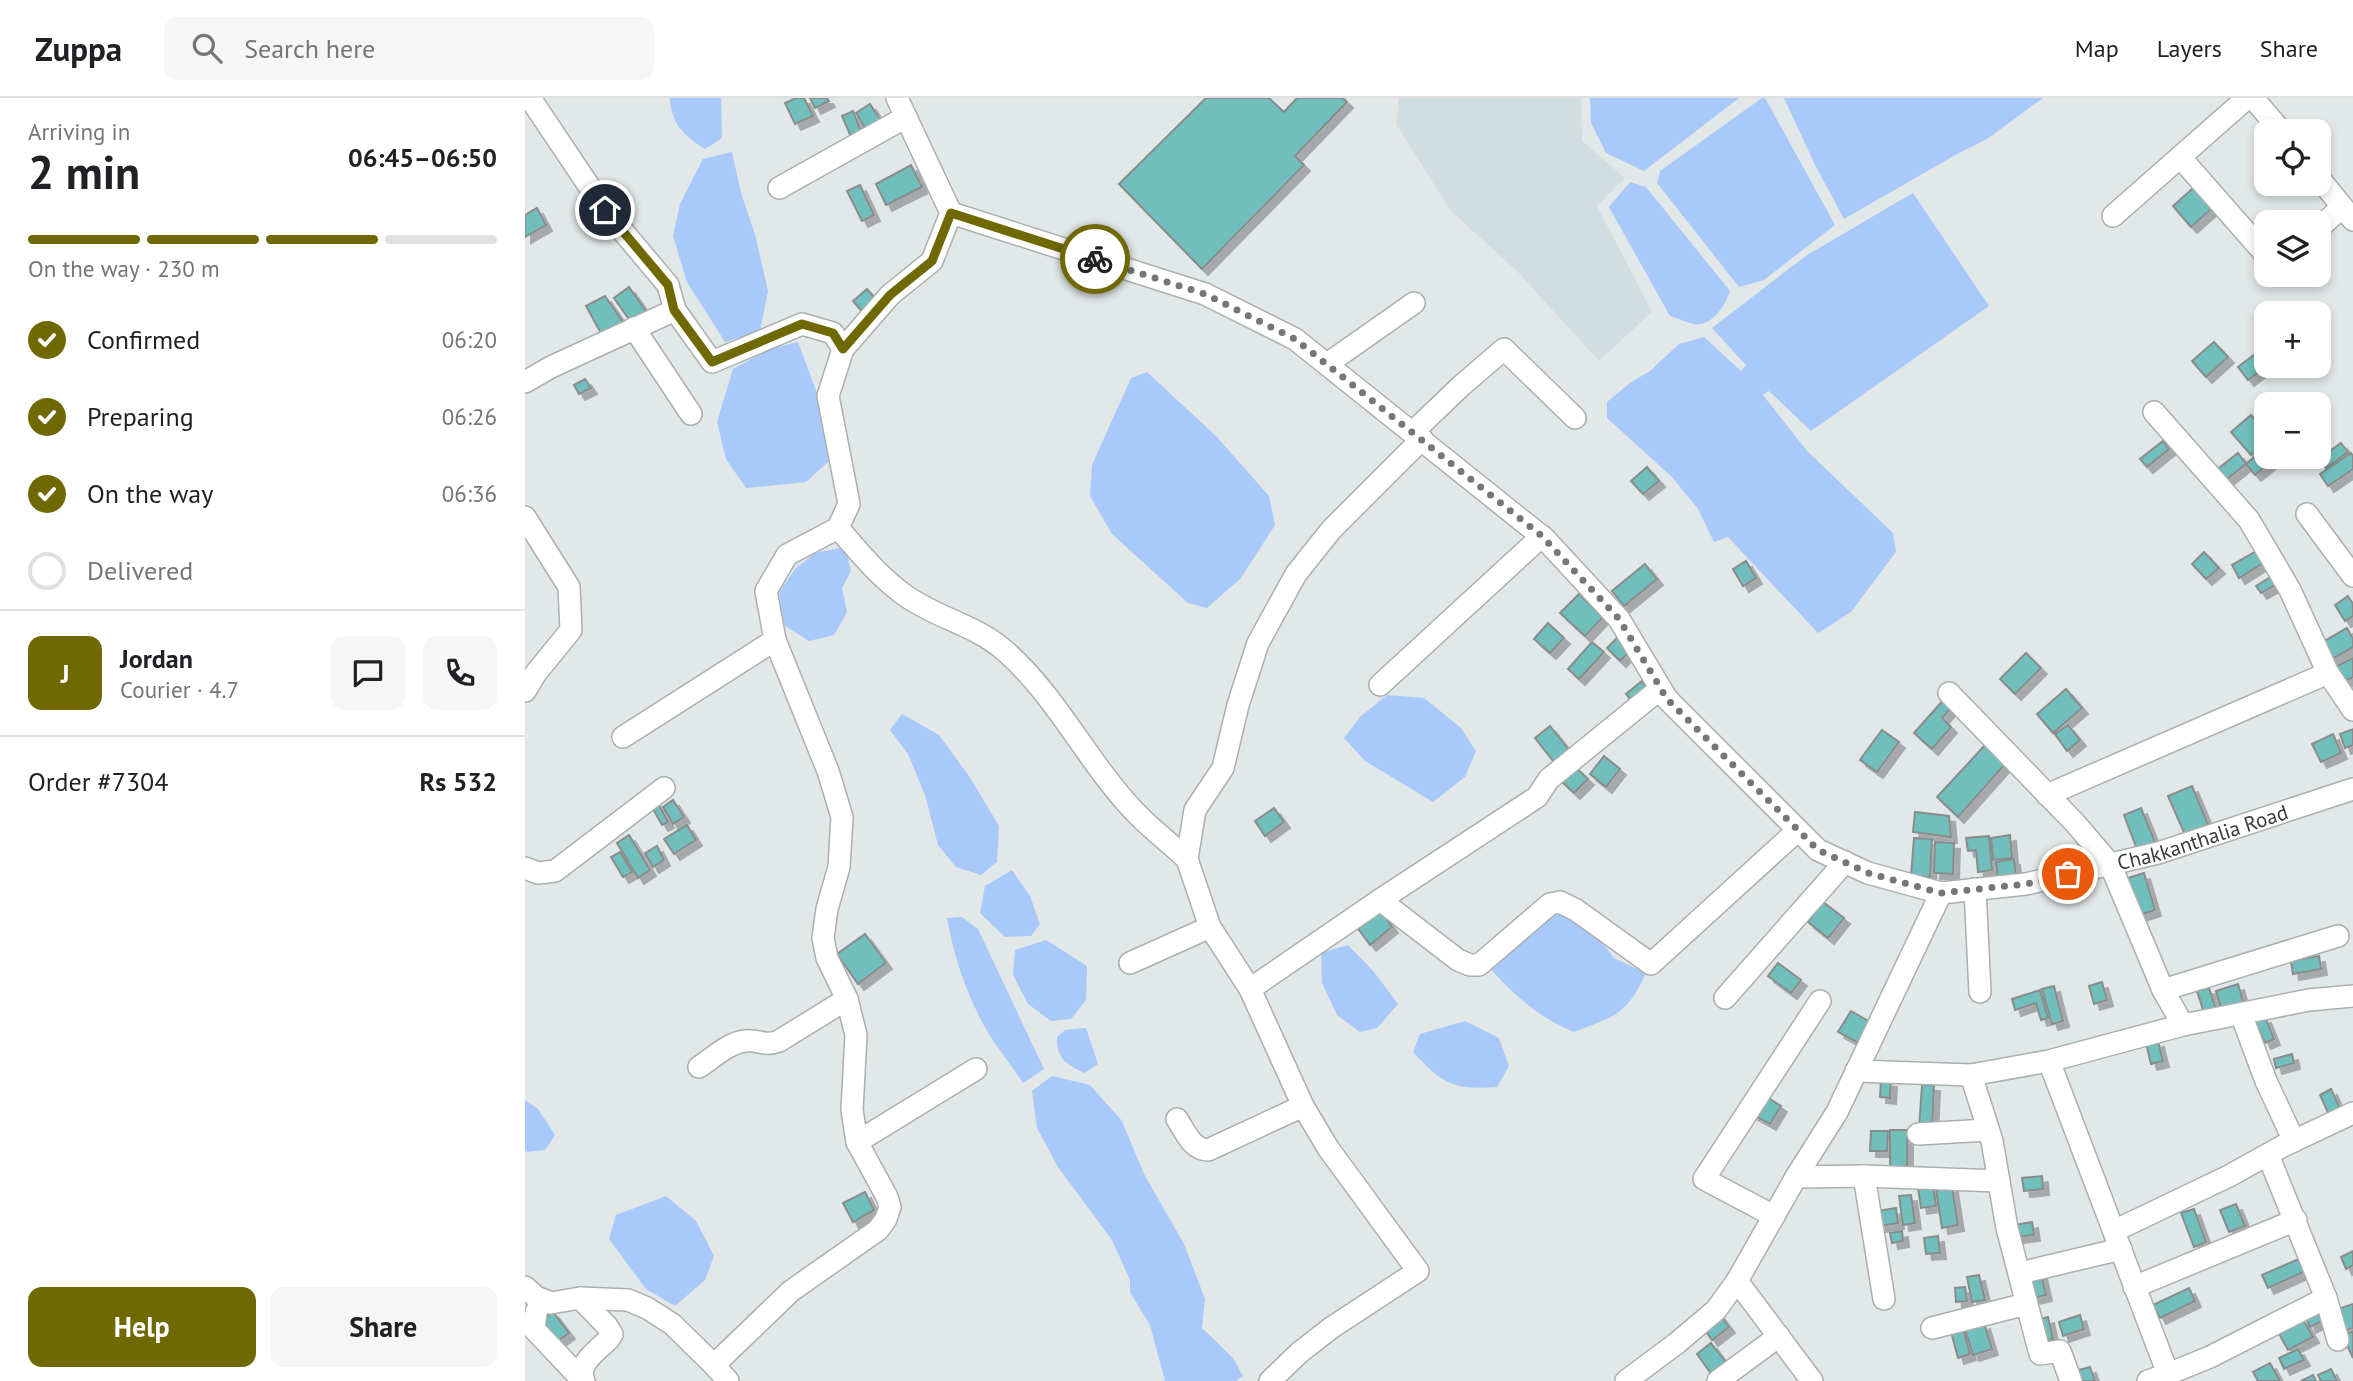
<!DOCTYPE html>
<html lang="en">
<head>
<meta charset="utf-8">
<style>
  body { margin:0; font-family:"PT Sans",sans-serif; background:#f6f6f6; color:#202124; height:100vh; display:flex; flex-direction:column; font-size:26px; white-space:nowrap }
  * { box-sizing:border-box; margin:0 }
  p { font-size:23px; color:#757577 }
  .icon { flex:none; width:38px; height:38px; fill:none; stroke:currentColor; stroke-width:2; stroke-linecap:round; stroke-linejoin:round }
  .map { position:relative; flex:1; overflow:hidden }
  .side { display:flex; flex-direction:column; background:#fff; width:525px }
  .side>* { flex:none }
  .controls { position:absolute; left:1729px; top:21px; display:grid; gap:14px }
  .controls a { display:grid; place-items:center; width:77px; height:77px; border-radius:14px; background:#fff; box-shadow:0 4px 10px #0003; font-size:35px }
  .pin { position:absolute; display:grid; place-items:center; width:60px; height:60px; color:#fff; margin:-30px; border:4px solid #fff; border-radius:50%; box-shadow:0 2px 7px #0007 }
  .courier { position:absolute; display:grid; place-items:center; width:70px; height:70px; margin:-35px; border:5px solid #706902; border-radius:50%; background:#fff; color:#222; box-shadow:0 2px 9px #0007 }
  .headline em { font-style:normal; font-weight:800 }
  .headline div { display:flex; flex-direction:column-reverse }
  .headline { display:flex; align-items:center; justify-content:space-between; height:119px; padding:0 28px }
  h1 { font-size:46px; font-weight:800; line-height:52px }
  .bar { display:grid; grid-template-columns:repeat(4,1fr); gap:10px 7px; align-content:center; height:84px; padding:0 28px }
  .bar i { height:9px; border-radius:5px; background:#e0e0e0 }
  .bar .selected { background:#706902 }
  .bar p { grid-column:span 4 }
  .line { display:flex; align-items:center; gap:18px; padding:0 28px; border-top:2px solid #e0e0e0 }
  .line div { flex:1 }
  .round { display:grid; place-items:center; flex:none; width:74px; height:74px; border-radius:14px; background:#f6f6f6 }
  ol { padding:0 28px; list-style:none }
  li { display:flex; align-items:center; gap:21px; height:77px }
  li p { margin-inline-start:auto }
  li .icon { padding:7px; border-radius:50%; background:#706902; color:#fff; stroke-width:4 }
  li:last-child { color:#757577 }
  li i { width:38px; height:38px; border:4px solid #e0e0e0; border-radius:50% }
  .action { display:flex; gap:14px; margin-top:auto; padding:14px 28px }
  .action a { flex:1; height:80px; border-radius:14px; background:#706902; color:#fff; font-size:28px; font-weight:800; line-height:80px; text-align:center }
  .action a+a { background:#f6f6f6; color:#202124 }
  header { display:flex; align-items:center; gap:42px; box-sizing:border-box; height:98px; padding:0 35px; background:#fff; border-bottom:2px solid #e0e0e0 }
  header strong { font-size:33px }
  nav { display:flex; gap:38px; margin-inline-start:auto; font-size:24px }
  .search { width:490px; height:63px; background:#f6f6f6; display:flex; align-items:center; gap:18px; box-sizing:border-box; padding:0 24px; border-radius:14px; color:#757577; font-size:26px }
  main { display:flex; flex:1; min-height:0 }
  .map>svg:first-child { display:block }
</style>
</head>
<body>
<header>
<strong>Zuppa</strong>
<div class="search"><svg class="icon" aria-label="search" viewBox="0 0 24 24"><circle cx="10" cy="10" r="6"/><path d="M15 15l6 6"/></svg>Search here</div>
<nav><a>Map</a><a>Layers</a><a>Share</a></nav>
</header>
<main>
<section class="side">
<div class="headline"><div><h1>2 min</h1><p>Arriving in</p></div><em>06:45–06:50</em></div>
<div class="bar"><i class="selected"></i><i class="selected"></i><i class="selected"></i><i></i><p>On the way · 230 m</p></div>
<ol>
<li><svg class="icon" aria-label="check" viewBox="0 0 24 24"><path d="M5 12l5 5 9-10"/></svg>Confirmed<p>06:20</p></li>
<li><svg class="icon" aria-label="check" viewBox="0 0 24 24"><path d="M5 12l5 5 9-10"/></svg>Preparing<p>06:26</p></li>
<li><svg class="icon" aria-label="check" viewBox="0 0 24 24"><path d="M5 12l5 5 9-10"/></svg>On the way<p>06:36</p></li>
<li><i></i>Delivered</li>
</ol>
<div class="line" style="height:126px"><b class="round" style="background:#706902;color:#fff">J</b><div><b>Jordan</b><p>Courier · 4.7</p></div><a class="round"><svg class="icon" aria-label="chat" viewBox="0 0 24 24"><path d="M4 5h16v11H9l-5 4z"/></svg></a><a class="round"><svg class="icon" aria-label="phone" viewBox="0 0 24 24"><path d="M5 4h4l2 5-3 2q2 4 5 5l2-3 5 2v4C11 20 4 13 5 4z"/></svg></a></div>
<div class="line" style="height:91px"><div>Order #7304</div><b>Rs 532</b></div>
<div class="action"><a>Help</a><a>Share</a></div>
</section>
<div class="map">
<svg width="1828" height="1283" viewBox="0 0 1828 1283">
  <defs>
    <filter id="shadow"><feDropShadow dx="6" dy="6" stdDeviation="0" flood-color="#0004"/></filter>
  </defs>
  <rect width="100%" height="100%" fill="#e2e7e8"/>
  <polygon fill="#d0dee1" points="874,0 1056,0 1057,43 1100,80 1072,108 1127,214 1074,263 992,173 926,113 871,26"/>
  <g fill="#a8c9f9">
    <path d="M145 0H196L197 40 180 51C159 38 146 26 145 0Z"/>
    <polygon points="1065,0 1214,0 1119,73 1081,55 1066,25"/>
    <polygon points="1237,0 1240,0 1310,127 1239,182 1214,189 1132,85 1135,73"/>
    <polygon points="1259,0 1518,0 1462,41 1432,56 1319,121 1290,67"/>
    <polygon points="207,54 216,95 230,136 243,193 235,233 200,244 162,184 148,138 155,106 178,61"/>
    <path d="M1105 84 1121 89 1205 193C1200 208 1187 229 1168 226 1160 224 1152 220 1145 218L1084 109Z"/>
    <polygon points="1388,95 1464,208 1286,333 1244,293 1238,297 1282,353 1368,435 1371,454 1326,514 1293,535 1203,439 1189,444 1173,411 1147,379 1082,320 1082,304 1105,285 1125,273 1154,246 1179,239 1216,273 1221,267 1187,230 1282,157"/>
    <polygon points="273,244 296,306 304,363 281,384 221,390 201,361 192,324 208,271 242,252"/>
    <polygon points="622,274 691,338 744,398 750,427 716,480 682,510 663,505 587,436 565,398 567,367 606,280"/>
    <polygon points="320,449 326,473 317,490 322,514 309,537 284,543 259,527 254,494 271,470 290,455"/>
    <polygon points="862,597 899,600 936,630 951,653 940,679 908,704 840,663 819,640 835,619"/>
    <polygon points="377,616 414,637 446,681 474,728 472,764 456,777 431,769 413,747 400,697 383,656 365,632"/>
    <polygon points="487,772 505,798 515,826 506,838 480,839 455,815 460,788"/>
    <path d="M1040 814 1069 834 1089 860 1121 875C1102 917 1090 918 1049 934 1013 920 986 894 960 865L1019 815Z"/>
    <path d="M437 819 453 831 519 971 498 985C485 965 467 944 456 922 440 891 428 855 422 820Z"/>
    <polygon points="521,842 562,868 561,902 546,921 526,923 503,906 488,877 490,852"/>
    <polygon points="823,847 849,874 873,906 852,930 835,934 812,917 797,885 796,855"/>
    <path d="M940 923 974 940 984 968 972 989C927 992 918 986 888 954L895 936Z"/>
    <path d="M561 930 573 966 559 975C541 966 531 960 532 939L540 932Z"/>
    <polygon points="527,978 565,987 597,1023 619,1076 659,1146 680,1201 677,1230 708,1260 718,1278 711,1283 640,1283 625,1227 605,1194 605,1182 587,1142 533,1069 512,1030 507,993"/>
    <polygon points="0,1002 13,1011 30,1037 20,1052 2,1054 0,1052"/>
    <polygon points="141,1098 171,1123 189,1158 180,1182 150,1208 121,1191 84,1141 91,1117"/>
  </g>
  <g fill="#71bfbc" stroke="#888c8c" stroke-width="2" filter="url(#shadow)">
    <polygon points="271,0 279,0 288,18 270,26 260,5"/>
    <polygon points="285,0 302,0 304,3 290,10"/>
    <polygon points="681,0 744,0 759,14 772,0 818,0 822,4 770,58 779,67 677,171 594,86"/>
    <polygon points="345,6 358,26 343,35 331,15"/>
    <polygon points="328,13 336,34 326,39 317,18"/>
    <polygon points="386,67 397,89 361,107 351,86"/>
    <polygon points="1676,83 1694,104 1666,129 1648,108"/>
    <polygon points="335,87 349,117 337,123 322,93"/>
    <polygon points="12,110 21,127 0,139 0,117"/>
    <polygon points="104,189 123,216 108,227 89,200"/>
    <polygon points="342,191 355,206 341,218 328,203"/>
    <polygon points="80,198 100,227 78,239 61,208"/>
    <polygon points="1689,244 1703,259 1681,279 1667,263"/>
    <polygon points="1729,257 1739,270 1723,282 1713,269"/>
    <polygon points="60,281 66,290 54,296 49,287"/>
    <polygon points="1726,317 1741,335 1741,344 1726,357 1706,334"/>
    <polygon points="1638,343 1644,351 1622,369 1615,361"/>
    <polygon points="1816,345 1823,354 1801,370 1794,361"/>
    <polygon points="1741,349 1741,359 1752,359 1730,377 1721,366"/>
    <polygon points="1713,355 1721,366 1697,385 1689,374"/>
    <polygon points="1826,355 1828,358 1828,371 1803,388 1795,376"/>
    <polygon points="1122,369 1134,383 1118,396 1106,383"/>
    <polygon points="1733,452 1740,464 1714,480 1707,467"/>
    <polygon points="1679,454 1694,470 1681,481 1667,466"/>
    <polygon points="1221,463 1231,480 1218,488 1208,471"/>
    <polygon points="1120,466 1132,481 1099,508 1087,493"/>
    <polygon points="1749,477 1753,485 1736,495 1731,488"/>
    <polygon points="1054,496 1078,519 1060,538 1035,515"/>
    <polygon points="1823,498 1828,506 1828,518 1820,523 1810,507"/>
    <polygon points="1023,525 1039,540 1025,555 1009,541"/>
    <polygon points="1822,530 1828,541 1828,549 1807,561 1798,544"/>
    <polygon points="1095,537 1108,550 1095,563 1082,550"/>
    <polygon points="1067,544 1079,554 1054,581 1043,571"/>
    <polygon points="1501,555 1516,570 1490,596 1475,581"/>
    <polygon points="1828,560 1828,579 1818,584 1810,569"/>
    <polygon points="1117,583 1124,592 1108,605 1101,596"/>
    <polygon points="1541,591 1557,610 1528,635 1512,616"/>
    <polygon points="1422,598 1430,605 1417,620 1426,629 1407,651 1389,635"/>
    <polygon points="1543,627 1555,642 1542,653 1530,636"/>
    <polygon points="1025,628 1047,656 1032,668 1010,640"/>
    <polygon points="1828,631 1828,647 1820,650 1815,636"/>
    <polygon points="1357,632 1374,644 1352,674 1335,662"/>
    <polygon points="1808,636 1816,655 1796,664 1787,646"/>
    <polygon points="1461,646 1481,665 1433,719 1412,699"/>
    <polygon points="1079,658 1095,671 1081,689 1065,676"/>
    <polygon points="1047,666 1063,681 1049,695 1033,680"/>
    <polygon points="1667,688 1684,729 1661,739 1643,698"/>
    <polygon points="148,702 159,719 148,726 138,709"/>
    <polygon points="133,705 143,724 137,727 127,709"/>
    <polygon points="749,710 759,724 740,738 730,723"/>
    <polygon points="1616,710 1631,747 1613,754 1599,717"/>
    <polygon points="1390,714 1424,718 1426,739 1388,734"/>
    <polygon points="162,727 171,742 149,756 139,741"/>
    <polygon points="104,737 125,772 113,780 92,745"/>
    <polygon points="1485,737 1487,760 1468,762 1466,740"/>
    <polygon points="1464,738 1467,772 1453,774 1451,752 1443,753 1441,740"/>
    <polygon points="1389,740 1407,741 1405,779 1386,778"/>
    <polygon points="1410,744 1429,745 1428,776 1409,775"/>
    <polygon points="132,748 139,762 128,769 120,755"/>
    <polygon points="95,754 107,774 98,779 86,759"/>
    <polygon points="1489,761 1491,778 1473,781 1471,764"/>
    <polygon points="1619,775 1630,812 1611,818 1600,781"/>
    <polygon points="1298,804 1319,820 1303,840 1283,824"/>
    <polygon points="855,812 867,829 845,847 832,829"/>
    <polygon points="340,836 361,865 333,886 312,856"/>
    <polygon points="1794,858 1796,871 1768,876 1766,863"/>
    <polygon points="1253,865 1276,882 1266,895 1243,878"/>
    <polygon points="1577,884 1582,902 1569,906 1564,888"/>
    <polygon points="1713,886 1719,907 1697,913 1691,893"/>
    <polygon points="1529,888 1538,923 1527,926 1517,891"/>
    <polygon points="1684,890 1693,917 1681,921 1672,893"/>
    <polygon points="1515,892 1523,920 1516,922 1511,905 1490,912 1487,901"/>
    <polygon points="1326,913 1347,925 1335,946 1313,934"/>
    <polygon points="1740,919 1749,941 1740,945 1730,923"/>
    <polygon points="1633,943 1638,963 1626,966 1621,945"/>
    <polygon points="1767,956 1769,965 1751,970 1749,961"/>
    <polygon points="1356,982 1366,983 1365,1000 1355,999"/>
    <polygon points="1397,987 1409,987 1407,1031 1394,1031"/>
    <polygon points="1806,991 1817,1015 1806,1021 1795,997"/>
    <polygon points="1239,997 1256,1008 1245,1026 1227,1016"/>
    <rect x="1365" y="1032" width="17" height="41"/>
    <polygon points="1346,1033 1363,1033 1362,1053 1345,1053"/>
    <polygon points="1517,1078 1518,1091 1499,1093 1497,1080"/>
    <polygon points="1408,1088 1411,1108 1396,1110 1393,1090"/>
    <polygon points="1427,1088 1433,1127 1417,1130 1411,1091"/>
    <polygon points="340,1094 349,1112 328,1124 318,1105"/>
    <polygon points="1386,1097 1390,1125 1378,1127 1374,1098"/>
    <polygon points="1711,1106 1720,1128 1704,1134 1695,1112"/>
    <polygon points="1371,1110 1373,1125 1355,1128 1353,1113"/>
    <polygon points="1669,1111 1681,1144 1669,1149 1656,1115"/>
    <polygon points="1507,1124 1509,1137 1492,1139 1490,1127"/>
    <polygon points="1377,1133 1378,1143 1367,1145 1365,1135"/>
    <polygon points="1413,1138 1415,1155 1401,1156 1399,1140"/>
    <polygon points="1828,1153 1828,1167 1821,1171 1816,1159"/>
    <polygon points="1778,1159 1783,1172 1743,1190 1737,1177"/>
    <polygon points="1516,1175 1521,1197 1504,1201 1499,1180"/>
    <polygon points="1454,1177 1460,1202 1447,1204 1442,1179"/>
    <polygon points="1440,1189 1442,1203 1431,1204 1430,1190"/>
    <polygon points="1664,1190 1670,1203 1635,1220 1628,1207"/>
    <polygon points="1828,1206 1828,1230 1818,1233 1810,1212"/>
    <polygon points="1790,1212 1797,1223 1785,1229 1780,1217"/>
    <polygon points="28,1214 44,1235 26,1248 10,1227"/>
    <polygon points="1193,1214 1204,1229 1187,1242 1176,1227"/>
    <polygon points="1555,1217 1559,1231 1538,1238 1534,1224"/>
    <polygon points="1523,1219 1528,1241 1517,1244 1511,1222"/>
    <polygon points="1777,1219 1788,1239 1763,1252 1752,1232"/>
    <polygon points="1459,1225 1467,1251 1448,1257 1440,1231"/>
    <polygon points="1438,1230 1445,1256 1433,1260 1426,1234"/>
    <polygon points="1828,1233 1828,1260 1818,1238"/>
    <polygon points="1186,1245 1202,1266 1187,1277 1172,1256"/>
    <polygon points="1773,1251 1779,1262 1759,1271 1754,1260"/>
    <polygon points="1745,1265 1755,1283 1733,1283 1728,1274"/>
    <polygon points="1565,1269 1570,1283 1554,1283 1550,1273"/>
    <polygon points="1806,1271 1812,1283 1796,1283 1793,1277"/>
    <polygon points="1788,1277 1791,1283 1776,1283"/>
  </g>
  <g fill="none" stroke-linecap="round" stroke-linejoin="round">
    <g stroke="#aaafb0" stroke-width="24">
      <g id="minor">
        <polyline points="5,0 80,112 143,187 150,212"/>
        <polyline points="1728,0 1756,33"/>
        <polyline points="1655,59 1741,157"/>
        <polyline points="1794,80 1828,122"/>
        <polyline points="254,90 381,19"/>
        <path id="s1" d="M426 115 680 196 770 241 1020 441 1094 521 1142 601 1293 752 1343 775 1416 795 1501 786 1633 755 1828 691"/>
        <polyline points="1588,118 1722,0"/>
        <polyline points="1794,130 1817,109"/>
        <polyline points="109,230 166,316"/>
        <polyline points="802,266 889,205"/>
        <polyline points="0,284 26,269 150,212 187,264 277,226 308,235 318,251"/>
        <polyline points="1629,314 1724,422 1765,492 1803,575 1828,612"/>
        <polyline points="888,334 936,288 979,251 1050,320"/>
        <polyline points="1782,416 1828,478"/>
        <polyline points="0,419 44,489 46,532 11,575 0,593"/>
        <path d="M313 430C334 454 355 480 381 498 412 520 450 527 479 552 532 598 562 664 610 714 626 731 645 745 662 761"/>
        <polyline points="855,587 1017,438"/>
        <polyline points="1424,595 1550,725 1585,766 1638,892 1658,927"/>
        <polyline points="98,639 250,542"/>
        <polyline points="1522,697 1803,575"/>
        <polyline points="0,770 13,775 30,773 139,690"/>
        <polyline points="1450,791 1455,894"/>
        <polyline points="855,802 933,862 945,867 954,867 1025,806 1035,804 1051,812 1126,866 1273,732"/>
        <polyline points="605,865 685,829"/>
        <polyline points="725,891 855,802 1012,699 1024,681 1135,591"/>
        <polyline points="1638,892 1813,838"/>
        <polyline points="1200,900 1320,764"/>
        <polyline points="1716,916 1741,983 1769,1043"/>
        <polyline points="1524,963 1643,1276 1685,1259 1801,1200"/>
        <path d="M174 969C188 960 203 945 220 943 234 941 238 949 254 943L322 901"/>
        <polyline points="1331,973 1446,977 1524,963 1658,927 1784,902 1828,898"/>
        <polyline points="1446,977 1467,1043 1482,1130 1515,1256 1535,1253 1546,1283"/>
        <path d="M652 1021C660 1033 667 1052 683 1052L778 1008"/>
        <polyline points="1393,1036 1463,1032"/>
        <polyline points="332,1044 451,971"/>
        <polyline points="1743,1057 1801,1200 1813,1242"/>
        <polyline points="1339,1078 1359,1201"/>
        <polyline points="1271,1079 1339,1078 1474,1083"/>
        <polyline points="1249,1118 1179,1081 1295,903"/>
        <polyline points="1589,1133 1704,1078 1758,1048 1828,1015"/>
        <polyline points="1495,1175 1596,1151"/>
        <polyline points="1212,1183 1287,1283"/>
        <polyline points="0,1189 11,1199 26,1205 55,1200 103,1202 122,1210 147,1226 189,1267"/>
        <polyline points="1609,1189 1771,1122"/>
        <path d="M55 1200 82 1228 87 1236 84 1241C73 1252 51 1266 59 1283"/>
        <polyline points="18,1202 11,1214 9,1231 58,1283"/>
        <polyline points="1407,1230 1501,1206"/>
        <polyline points="203,1283 189,1267 266,1193 353,1132 361,1121 365,1109 362,1099 332,1044 327,1012 331,937 322,901 302,860 298,840 302,811 314,769 317,719 303,673 250,542 241,493 262,457 313,430 324,406 303,298 318,251 365,197 407,163 426,115 372,0"/>
        <polyline points="745,1283 774,1255 806,1230 893,1173 803,1050 778,1008 725,891 685,829 662,761 670,712 698,670 713,607 733,545 771,476 806,432 897,341"/>
        <polyline points="1101,1283 1152,1245 1191,1212 1212,1183 1271,1079 1312,1014 1416,795"/>
        <polyline points="1193,1283 1254,1238"/>
        <polyline points="1623,1283 1643,1276"/>
      </g>
    </g>
    <use href="#minor" stroke="#fff" stroke-width="21"/>
  </g>
  <g fill="none" stroke-linecap="round" stroke-linejoin="round">
    <polyline stroke="#747778" stroke-width="7" stroke-dasharray="0 12.6" points="570,161 680,196 770,241 1017,438 1094,521 1142,601 1293,752 1343,775 1416,795 1501,786 1543,776"/>
    <polyline stroke="#706902" stroke-width="9" points="80,112 143,187 149,212 187,264 277,226 308,235 318,251 365,197 407,163 426,115 570,161"/>
  </g>
  <g text-anchor="middle" dominant-baseline="central" stroke-width="5" stroke-linejoin="round" paint-order="stroke">
    <g font-size="21" fill="#393b3b" stroke="#e2e7e8">
      <text stroke="none"><textPath href="#s1" startOffset="1502">Chakkanthalia Road</textPath></text>
    </g>
  </g>
</svg>
<div class="controls">
<a><svg class="icon" aria-label="locate" viewBox="0 0 24 24"><circle cx="12" cy="12" r="6"/><path d="M12 2v4M12 18v4M2 12h4M18 12h4"/></svg></a>
<a><svg class="icon" aria-label="layers" viewBox="0 0 24 24"><path d="M12 4l9 5-9 5-9-5zM3 14l9 5 9-5"/></svg></a>
<a>+</a>
<a>−</a>
</div>
<div class="pin" style="left:1543px;top:776px;background:#ea580c"><svg class="icon" aria-label="bag" viewBox="0 0 24 24"><path d="M5 8h14l-1 12H6zM9 8a3 3 0 0 1 6 0"/></svg></div>
<div class="pin" style="left:80px;top:112px;background:#1f2937"><svg class="icon" aria-label="home" viewBox="0 0 24 24"><path d="M3 11l9-7 9 7M6 9v11h12V9"/></svg></div>
<div class="courier" style="left:570px;top:161px"><svg class="icon" aria-label="bike" viewBox="0 0 24 24"><circle cx="6" cy="16" r="4"/><circle cx="18" cy="16" r="4"/><path d="M6 16l4-8h5l3 8M10 8l3 8H6M13 5h3"/></svg></div>
</div>
</main>
</body>
</html>
